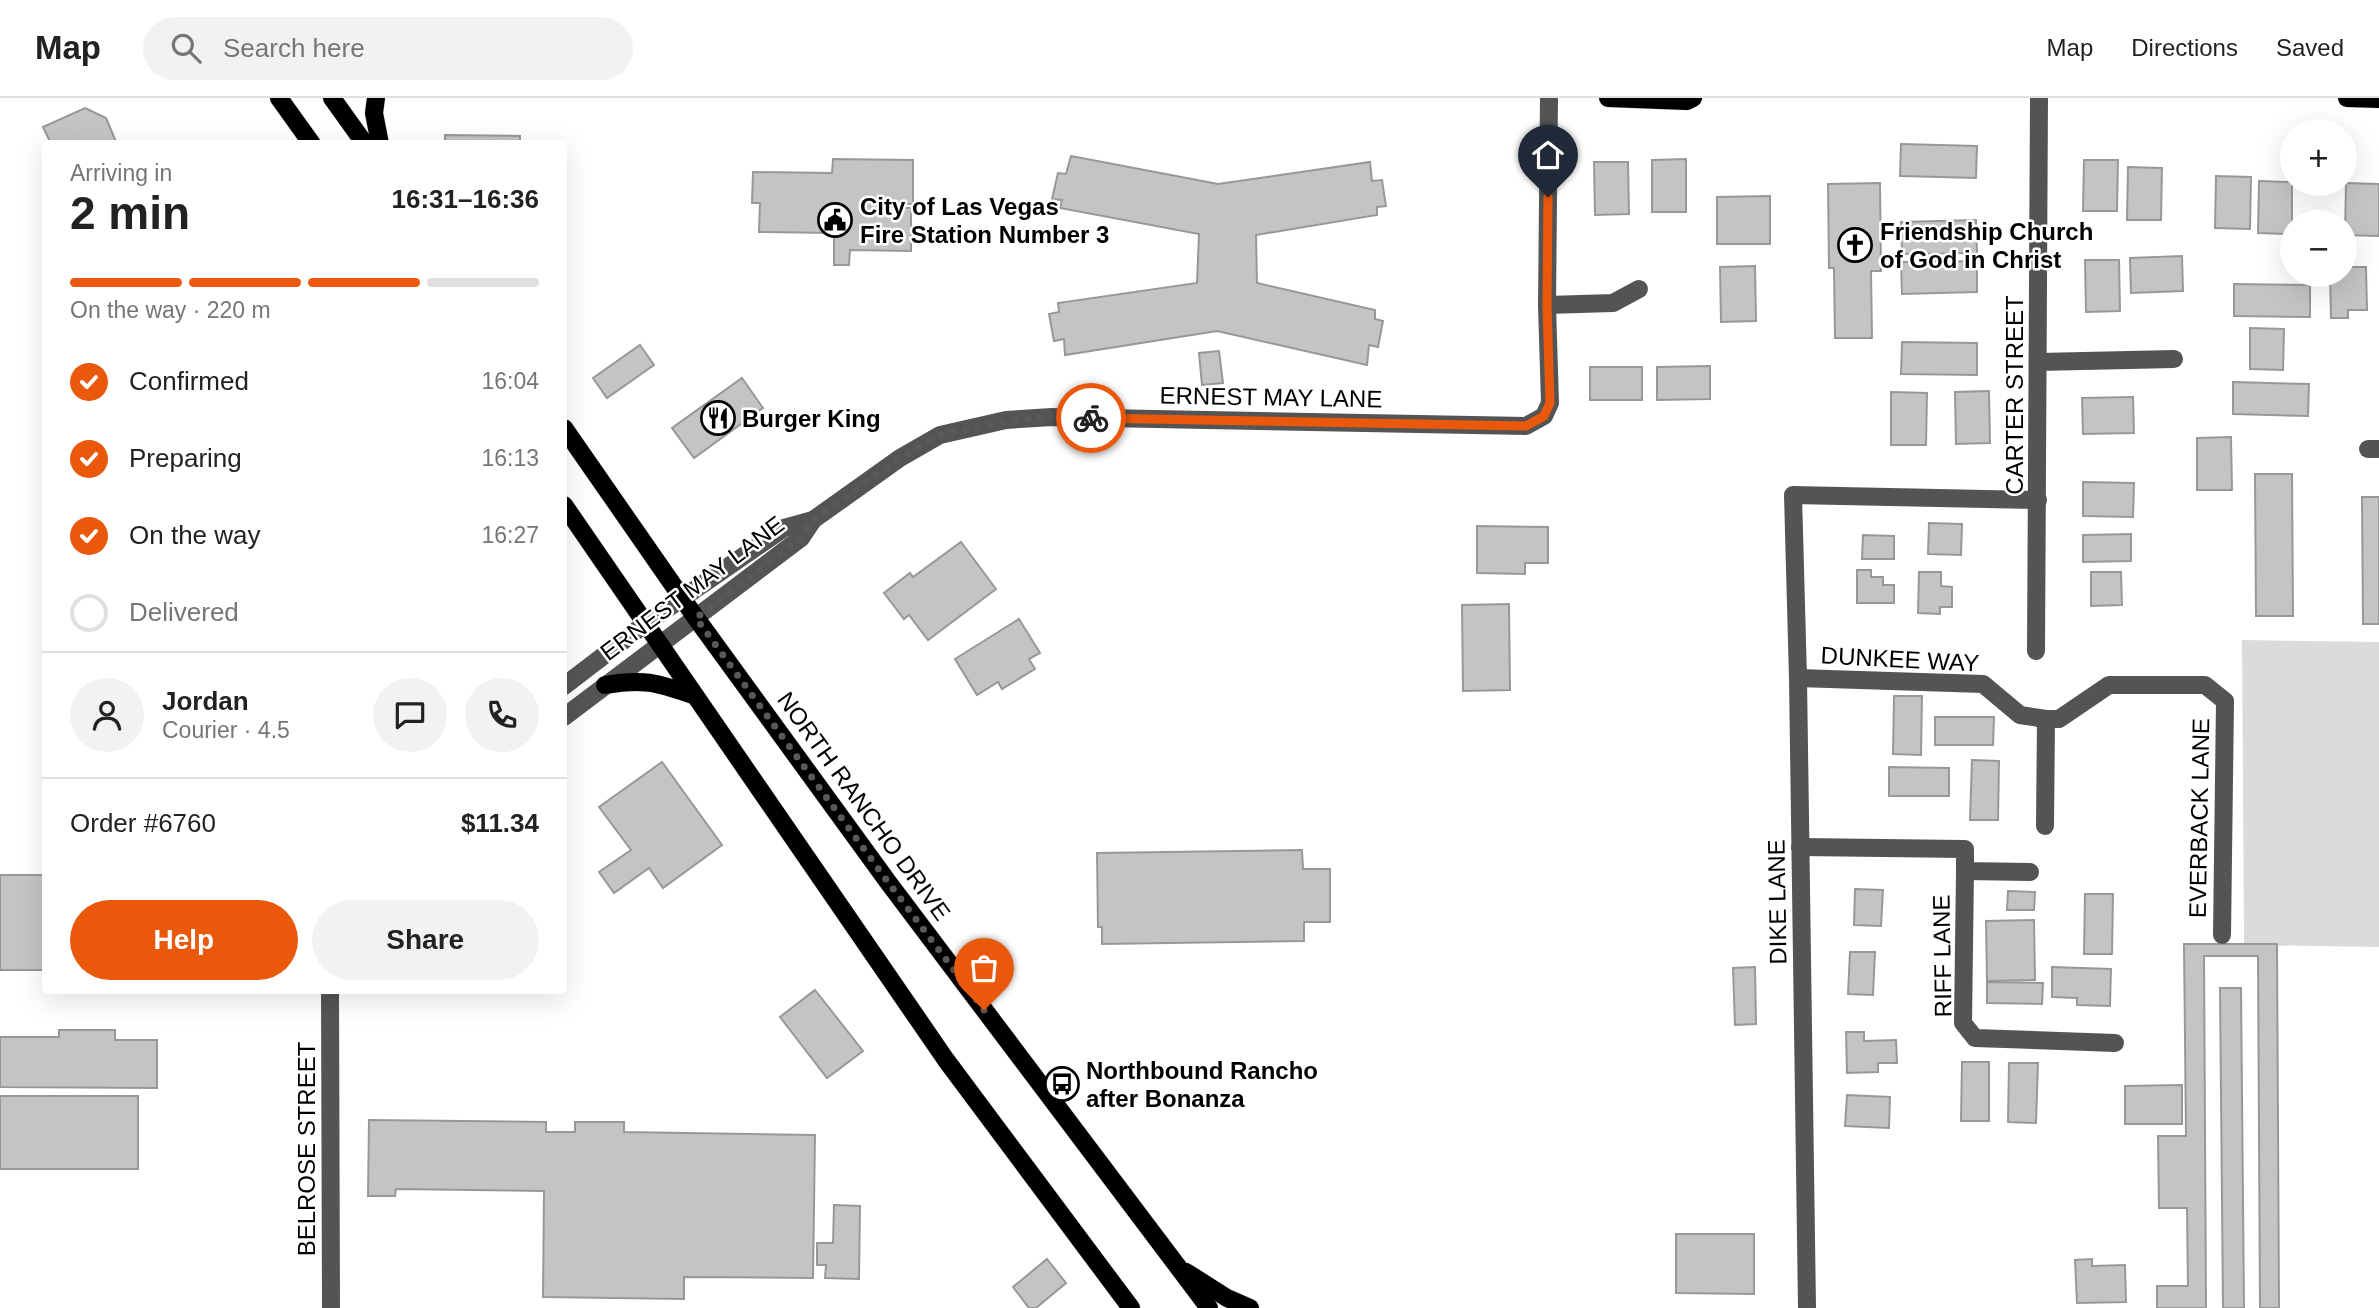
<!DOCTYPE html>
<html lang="en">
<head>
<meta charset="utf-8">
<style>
  body { margin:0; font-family:Arial,sans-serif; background:#f2f2f2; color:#222; height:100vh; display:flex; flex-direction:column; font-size:26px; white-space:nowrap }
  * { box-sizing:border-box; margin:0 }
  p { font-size:23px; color:#767676 }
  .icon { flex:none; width:38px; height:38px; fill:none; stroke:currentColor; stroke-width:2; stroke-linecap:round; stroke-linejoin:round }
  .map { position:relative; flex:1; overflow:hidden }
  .panel { position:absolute; left:42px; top:42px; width:525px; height:854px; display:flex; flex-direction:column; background:#fff; border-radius:7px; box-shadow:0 7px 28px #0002 }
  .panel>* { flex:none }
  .buttons { position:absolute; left:2280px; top:21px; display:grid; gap:14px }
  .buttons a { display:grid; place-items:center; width:77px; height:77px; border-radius:50%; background:#fff; box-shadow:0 7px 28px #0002; font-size:35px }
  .pin { position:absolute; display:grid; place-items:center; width:60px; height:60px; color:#fff; margin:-72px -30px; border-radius:50% 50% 50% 0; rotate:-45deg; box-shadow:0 0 7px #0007 }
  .pin .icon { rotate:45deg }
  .courier { position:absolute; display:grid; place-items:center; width:70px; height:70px; margin:-35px; border:5px solid #ea580c; border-radius:50%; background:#fff; color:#222; box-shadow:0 2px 9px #0007 }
  .summary em { font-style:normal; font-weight:700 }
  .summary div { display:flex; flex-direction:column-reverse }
  .summary { display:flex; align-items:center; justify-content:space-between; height:119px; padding:0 28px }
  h1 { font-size:46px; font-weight:700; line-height:52px }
  .bar { display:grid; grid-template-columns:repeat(4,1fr); gap:10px 7px; align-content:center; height:84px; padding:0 28px }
  .bar i { height:9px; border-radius:5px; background:#e0e0e0 }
  .bar .on { background:#ea580c }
  .bar p { grid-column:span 4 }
  .line { display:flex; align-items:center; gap:18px; padding:0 28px; border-top:2px solid #e0e0e0 }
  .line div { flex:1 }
  .round { display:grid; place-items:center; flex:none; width:74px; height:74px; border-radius:37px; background:#f2f2f2 }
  ol { padding:0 28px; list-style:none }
  li { display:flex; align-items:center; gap:21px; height:77px }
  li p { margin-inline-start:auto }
  li .icon { padding:7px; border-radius:50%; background:#ea580c; color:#fff; stroke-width:4 }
  li:last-child { color:#767676 }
  li i { width:38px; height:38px; border:4px solid #e0e0e0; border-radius:50% }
  .action { display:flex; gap:14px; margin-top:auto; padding:14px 28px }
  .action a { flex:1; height:80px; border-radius:42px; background:#ea580c; color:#fff; font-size:28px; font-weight:700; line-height:80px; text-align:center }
  .action a+a { background:#f2f2f2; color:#222 }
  header { display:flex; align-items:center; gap:42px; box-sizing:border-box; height:98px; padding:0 35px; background:#fff; border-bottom:2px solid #e0e0e0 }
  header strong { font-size:33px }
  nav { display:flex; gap:38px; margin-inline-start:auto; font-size:24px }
  .search { width:490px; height:63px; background:#f2f2f2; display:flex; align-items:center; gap:18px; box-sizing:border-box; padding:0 24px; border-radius:38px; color:#767676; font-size:26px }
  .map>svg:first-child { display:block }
</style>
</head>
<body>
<header>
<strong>Map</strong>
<div class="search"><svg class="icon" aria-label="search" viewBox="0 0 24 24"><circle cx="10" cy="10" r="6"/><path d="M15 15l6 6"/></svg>Search here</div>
<nav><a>Map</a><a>Directions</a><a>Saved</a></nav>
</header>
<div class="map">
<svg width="2379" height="1210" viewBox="0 0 2379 1210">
  <rect width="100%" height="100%" fill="#fff"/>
  <polygon fill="#dbdbdb" points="2242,542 2379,544 2379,849 2244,847"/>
  <g fill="#c4c4c4" stroke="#989898" stroke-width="2">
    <polygon points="85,10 106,20 117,46 51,46 43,29"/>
    <polygon points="445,37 520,38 520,44 533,46 445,46"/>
    <polygon points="1901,46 1977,48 1976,80 1900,78"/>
    <polygon points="1071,58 1218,86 1370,64 1372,83 1382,82 1386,108 1377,109 1377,117 1256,137 1257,185 1375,212 1375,221 1383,223 1378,249 1369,247 1367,267 1217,233 1065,257 1064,241 1054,243 1049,216 1059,214 1058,205 1197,185 1199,136 1060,110 1062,102 1052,101 1058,75 1066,76"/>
    <polygon points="833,61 913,62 913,106 879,105 879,109 911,110 911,153 850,152 849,167 834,167 834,135 759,134 760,105 752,105 753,74 832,75"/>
    <polygon points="1686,61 1686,114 1652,114 1652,62"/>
    <polygon points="2084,62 2118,62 2117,113 2083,113"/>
    <polygon points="1594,64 1628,64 1629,116 1595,117"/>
    <polygon points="2128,69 2162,70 2161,122 2127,122"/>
    <polygon points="2216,78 2251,79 2250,131 2215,130"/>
    <polygon points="2259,83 2292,84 2292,136 2258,135"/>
    <polygon points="1880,85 1881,173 1871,173 1872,240 1835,240 1834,170 1829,170 1828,86"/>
    <polygon points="2346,85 2379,86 2379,138 2345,137"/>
    <polygon points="1770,98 1770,146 1717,146 1717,99"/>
    <polygon points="1976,122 1977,155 1902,156 1901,124"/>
    <polygon points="2182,158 2183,193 2131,195 2130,160"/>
    <polygon points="2085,162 2119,162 2120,213 2086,214"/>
    <polygon points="1977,163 1977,194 1902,196 1901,164"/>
    <polygon points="1755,168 1756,223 1721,224 1720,169"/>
    <polygon points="2345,169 2366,169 2367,212 2348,212 2348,220 2331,220 2330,177 2345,177"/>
    <polygon points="2234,186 2310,187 2310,219 2234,218"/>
    <polygon points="2250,230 2284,231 2283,272 2250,271"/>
    <polygon points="1902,244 1977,245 1977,277 1901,276"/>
    <polygon points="640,247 654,267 607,300 593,280"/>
    <polygon points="1219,253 1223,285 1202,287 1199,255"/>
    <polygon points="1710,268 1710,301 1657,302 1657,269"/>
    <rect x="1590" y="269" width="52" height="33"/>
    <polygon points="742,280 763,310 694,360 672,330"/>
    <polygon points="2233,284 2309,286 2308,318 2233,316"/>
    <polygon points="1989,293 1990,345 1956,346 1955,294"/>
    <polygon points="1891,294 1927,295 1926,347 1891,347"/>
    <polygon points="2133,299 2134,335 2083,336 2082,300"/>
    <polygon points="2231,339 2232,392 2197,392 2197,340"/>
    <polygon points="2255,376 2292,376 2293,518 2256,518"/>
    <polygon points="2083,384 2134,385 2133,419 2083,418"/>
    <polygon points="2362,399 2379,399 2379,526 2363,526"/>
    <polygon points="1929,425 1962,426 1961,457 1928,456"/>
    <polygon points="1477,428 1548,429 1548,465 1525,465 1525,476 1477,475"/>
    <polygon points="2131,436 2131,463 2083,464 2083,437"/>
    <polygon points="1863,437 1894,438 1894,461 1862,461"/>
    <polygon points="961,444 996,491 928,542 909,517 904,521 884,495 910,475 913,479"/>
    <polygon points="1857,472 1871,472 1871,479 1883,479 1883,487 1894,487 1894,505 1857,505"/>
    <polygon points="1919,474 1941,474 1941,488 1952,489 1952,509 1940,509 1940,516 1918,515"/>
    <polygon points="2091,474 2121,474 2122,507 2091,508"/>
    <polygon points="1509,506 1510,592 1463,593 1462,507"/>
    <polygon points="1019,521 1040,555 1029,561 1035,571 1002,591 998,584 977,597 955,561"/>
    <polygon points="1894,598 1922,598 1921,657 1893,656"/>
    <polygon points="1935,619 1994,619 1993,647 1935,647"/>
    <polygon points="1972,662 1999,663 1998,722 1970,722"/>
    <polygon points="662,664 722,747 663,790 649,770 614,795 599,774 631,752 599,709"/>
    <polygon points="1889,669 1949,670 1949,698 1889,698"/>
    <polygon points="1302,752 1303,771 1330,771 1330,824 1304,824 1304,843 1102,846 1102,829 1098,829 1097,755"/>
    <rect x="0" y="777" width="46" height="95"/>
    <polygon points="1855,791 1883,792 1881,828 1854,827"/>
    <polygon points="2008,793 2035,794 2034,812 2007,812"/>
    <polygon points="2085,796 2113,796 2112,856 2084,856"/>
    <polygon points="2034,822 2035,882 1987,883 1986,823"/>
    <polygon points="2184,846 2277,846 2279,1210 2260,1210 2258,858 2204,858 2206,1210 2157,1210 2157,1188 2188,1188 2187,1110 2159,1110 2158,1038 2186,1038"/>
    <polygon points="1850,854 1875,854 1873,897 1848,896"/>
    <polygon points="1755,869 1756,926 1735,927 1733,870"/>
    <polygon points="2052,869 2111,871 2110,908 2077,907 2077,900 2052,899"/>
    <polygon points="1987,884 2043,885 2042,906 1987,905"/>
    <polygon points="2220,890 2241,890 2244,1210 2223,1210"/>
    <polygon points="815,892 863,953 827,980 780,919"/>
    <polygon points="59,932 115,932 115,942 157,942 157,990 0,989 0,939 59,939"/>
    <polygon points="1846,934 1864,934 1864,943 1896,942 1897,965 1878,965 1878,974 1847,975"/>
    <polygon points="1962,964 1989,964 1989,1023 1961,1023"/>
    <polygon points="2009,965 2038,965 2036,1025 2008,1024"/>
    <polygon points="2182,987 2182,1026 2125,1026 2125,988"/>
    <polygon points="1847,997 1890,999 1889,1030 1845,1028"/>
    <rect x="0" y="998" width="138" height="73"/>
    <polygon points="369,1022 546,1024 546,1034 575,1034 575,1024 624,1024 624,1034 815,1037 813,1180 684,1179 684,1201 543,1199 544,1093 396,1091 395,1098 368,1098"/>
    <polygon points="834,1107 860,1108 859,1181 825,1180 826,1167 817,1167 817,1145 833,1145"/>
    <polygon points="1676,1136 1754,1136 1754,1196 1676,1195"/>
    <polygon points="1047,1161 1066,1185 1036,1210 1029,1210 1013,1189"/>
    <polygon points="2092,1161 2092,1168 2125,1167 2126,1204 2077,1205 2075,1162"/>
  </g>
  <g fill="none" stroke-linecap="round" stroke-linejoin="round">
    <g stroke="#dbdbdb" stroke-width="19">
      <g id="major">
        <polyline points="279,0 312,46"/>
        <polyline points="332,0 365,46"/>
        <polyline points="376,0 374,15 380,46"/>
        <polyline points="1608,0 1687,3 1693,0"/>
        <polyline points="2347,0 2379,1"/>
        <polyline points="564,330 696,520 888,784 1209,1210"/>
        <polyline points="564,407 946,962 1131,1210"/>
        <path d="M605 587C643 580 658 585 693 597"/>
        <polyline points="1186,1174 1227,1200 1250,1210"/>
      </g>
    </g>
    <g stroke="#545454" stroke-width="18">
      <polyline points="1547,207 1613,205 1639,191"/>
      <polyline points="2038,264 2174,261"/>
      <polyline points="2368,351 2379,351"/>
      <polyline points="2036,553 2039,0"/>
      <polyline points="1798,580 1983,586 2020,617 2046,621 2059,621 2109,587 2205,587 2225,603 2222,837"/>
      <polyline points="564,588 645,526 784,430 813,422"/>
      <polyline points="564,619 801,440 813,422 900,360 940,337 1006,322 1052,319 1526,328 1544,318 1550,305 1547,207 1549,0"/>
      <polyline points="2045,728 2046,621"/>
      <polyline points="1800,749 1965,751 1965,773 2030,774"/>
      <polyline points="1965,773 1963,925 1975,940 2115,945"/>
      <polyline points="330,892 331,1210"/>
      <polyline points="1807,1210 1798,580 1793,397 2038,402"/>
    </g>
    <use href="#major" stroke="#000" stroke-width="18"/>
  </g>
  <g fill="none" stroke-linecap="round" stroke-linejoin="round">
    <polyline stroke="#595959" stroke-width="7" stroke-dasharray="0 12.6" points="984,912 888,784 696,520 801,440 813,422 900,360 940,337 1006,323 1052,319 1091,320"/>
    <polyline stroke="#ea580c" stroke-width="9" points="1091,320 1526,328 1544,318 1550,305 1547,207 1548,99"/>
  </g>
  <defs>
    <g id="civic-ring" transform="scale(1.75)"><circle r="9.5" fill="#fff" stroke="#000" stroke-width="1.5"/><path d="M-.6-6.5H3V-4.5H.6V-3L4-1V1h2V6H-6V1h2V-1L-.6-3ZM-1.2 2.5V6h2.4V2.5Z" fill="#000"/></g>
    <g id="church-ring" transform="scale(1.75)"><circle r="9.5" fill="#fff" stroke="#000" stroke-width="1.5"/><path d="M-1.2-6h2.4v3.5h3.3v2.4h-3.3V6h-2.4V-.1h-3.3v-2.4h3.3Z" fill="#000"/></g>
    <g id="restaurant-ring" transform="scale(1.75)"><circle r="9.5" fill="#fff" stroke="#000" stroke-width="1.5"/><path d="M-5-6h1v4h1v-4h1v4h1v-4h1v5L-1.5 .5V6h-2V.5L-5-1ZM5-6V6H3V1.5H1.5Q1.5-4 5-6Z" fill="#000"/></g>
    <g id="bus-ring" transform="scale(1.75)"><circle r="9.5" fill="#fff" stroke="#000" stroke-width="1.5"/><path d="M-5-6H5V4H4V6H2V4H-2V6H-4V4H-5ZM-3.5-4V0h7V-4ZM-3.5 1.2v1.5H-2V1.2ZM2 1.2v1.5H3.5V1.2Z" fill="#000"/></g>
  </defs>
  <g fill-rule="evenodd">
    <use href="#civic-ring" x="835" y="122"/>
    <use href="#church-ring" x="1855" y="147"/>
    <use href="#restaurant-ring" x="718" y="320"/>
    <use href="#bus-ring" x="1062" y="986"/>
  </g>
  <g text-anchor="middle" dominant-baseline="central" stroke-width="5" stroke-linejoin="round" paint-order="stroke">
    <g font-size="24" font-weight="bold" fill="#000" stroke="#fff" text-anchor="start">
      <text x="860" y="108">City of Las Vegas<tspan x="860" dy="28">Fire Station Number 3</tspan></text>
      <text x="1880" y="133">Friendship Church<tspan x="1880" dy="28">of God in Christ</tspan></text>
      <text x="742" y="320">Burger King</text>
      <text x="1086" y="972">Northbound Rancho<tspan x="1086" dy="28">after Bonanza</tspan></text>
    </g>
    <g font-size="24" fill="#000" stroke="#fff">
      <text transform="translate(2014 297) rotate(-90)">CARTER STREET</text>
      <text transform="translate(1271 299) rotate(1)">ERNEST MAY LANE</text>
      <text transform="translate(692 490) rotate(-37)">ERNEST MAY LANE</text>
      <text transform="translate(1900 561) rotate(3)">DUNKEE WAY</text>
      <text transform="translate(864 708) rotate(54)">NORTH RANCHO DRIVE</text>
      <text transform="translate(2199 720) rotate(-89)">EVERBACK LANE</text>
      <text transform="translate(1777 804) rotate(-91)">DIKE LANE</text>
      <text transform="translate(1942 858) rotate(-91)">RIFF LANE</text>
      <text transform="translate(306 1051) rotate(-90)">BELROSE STREET</text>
    </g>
  </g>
</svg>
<div class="buttons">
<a>+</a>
<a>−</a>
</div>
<div class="pin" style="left:984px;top:912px;background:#ea580c"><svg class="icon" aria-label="bag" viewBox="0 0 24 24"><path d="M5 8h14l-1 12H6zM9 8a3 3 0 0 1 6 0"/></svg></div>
<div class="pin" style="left:1548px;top:99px;background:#1f2937"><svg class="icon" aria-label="home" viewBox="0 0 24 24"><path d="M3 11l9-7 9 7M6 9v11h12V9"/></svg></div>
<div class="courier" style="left:1091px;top:320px"><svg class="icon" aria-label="bike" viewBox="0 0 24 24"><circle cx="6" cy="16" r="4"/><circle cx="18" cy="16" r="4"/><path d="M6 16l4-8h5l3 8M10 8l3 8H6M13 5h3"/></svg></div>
<section class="panel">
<div class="summary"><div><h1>2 min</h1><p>Arriving in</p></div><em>16:31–16:36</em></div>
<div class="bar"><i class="on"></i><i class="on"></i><i class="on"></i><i></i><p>On the way · 220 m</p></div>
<ol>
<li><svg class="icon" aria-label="check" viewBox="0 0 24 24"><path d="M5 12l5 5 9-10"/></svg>Confirmed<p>16:04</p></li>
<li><svg class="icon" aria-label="check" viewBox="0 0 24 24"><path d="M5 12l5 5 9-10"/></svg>Preparing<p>16:13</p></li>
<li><svg class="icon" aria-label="check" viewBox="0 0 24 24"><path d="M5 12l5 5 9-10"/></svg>On the way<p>16:27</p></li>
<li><i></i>Delivered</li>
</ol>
<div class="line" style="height:126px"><a class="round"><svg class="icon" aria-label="person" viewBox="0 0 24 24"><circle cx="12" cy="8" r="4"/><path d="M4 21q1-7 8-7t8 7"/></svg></a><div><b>Jordan</b><p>Courier · 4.5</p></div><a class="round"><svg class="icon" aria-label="chat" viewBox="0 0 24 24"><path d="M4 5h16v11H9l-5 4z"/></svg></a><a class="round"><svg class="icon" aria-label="phone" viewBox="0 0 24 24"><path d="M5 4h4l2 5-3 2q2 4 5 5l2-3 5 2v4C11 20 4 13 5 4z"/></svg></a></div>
<div class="line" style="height:91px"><div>Order #6760</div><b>$11.34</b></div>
<div class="action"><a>Help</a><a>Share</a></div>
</section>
</div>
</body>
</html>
